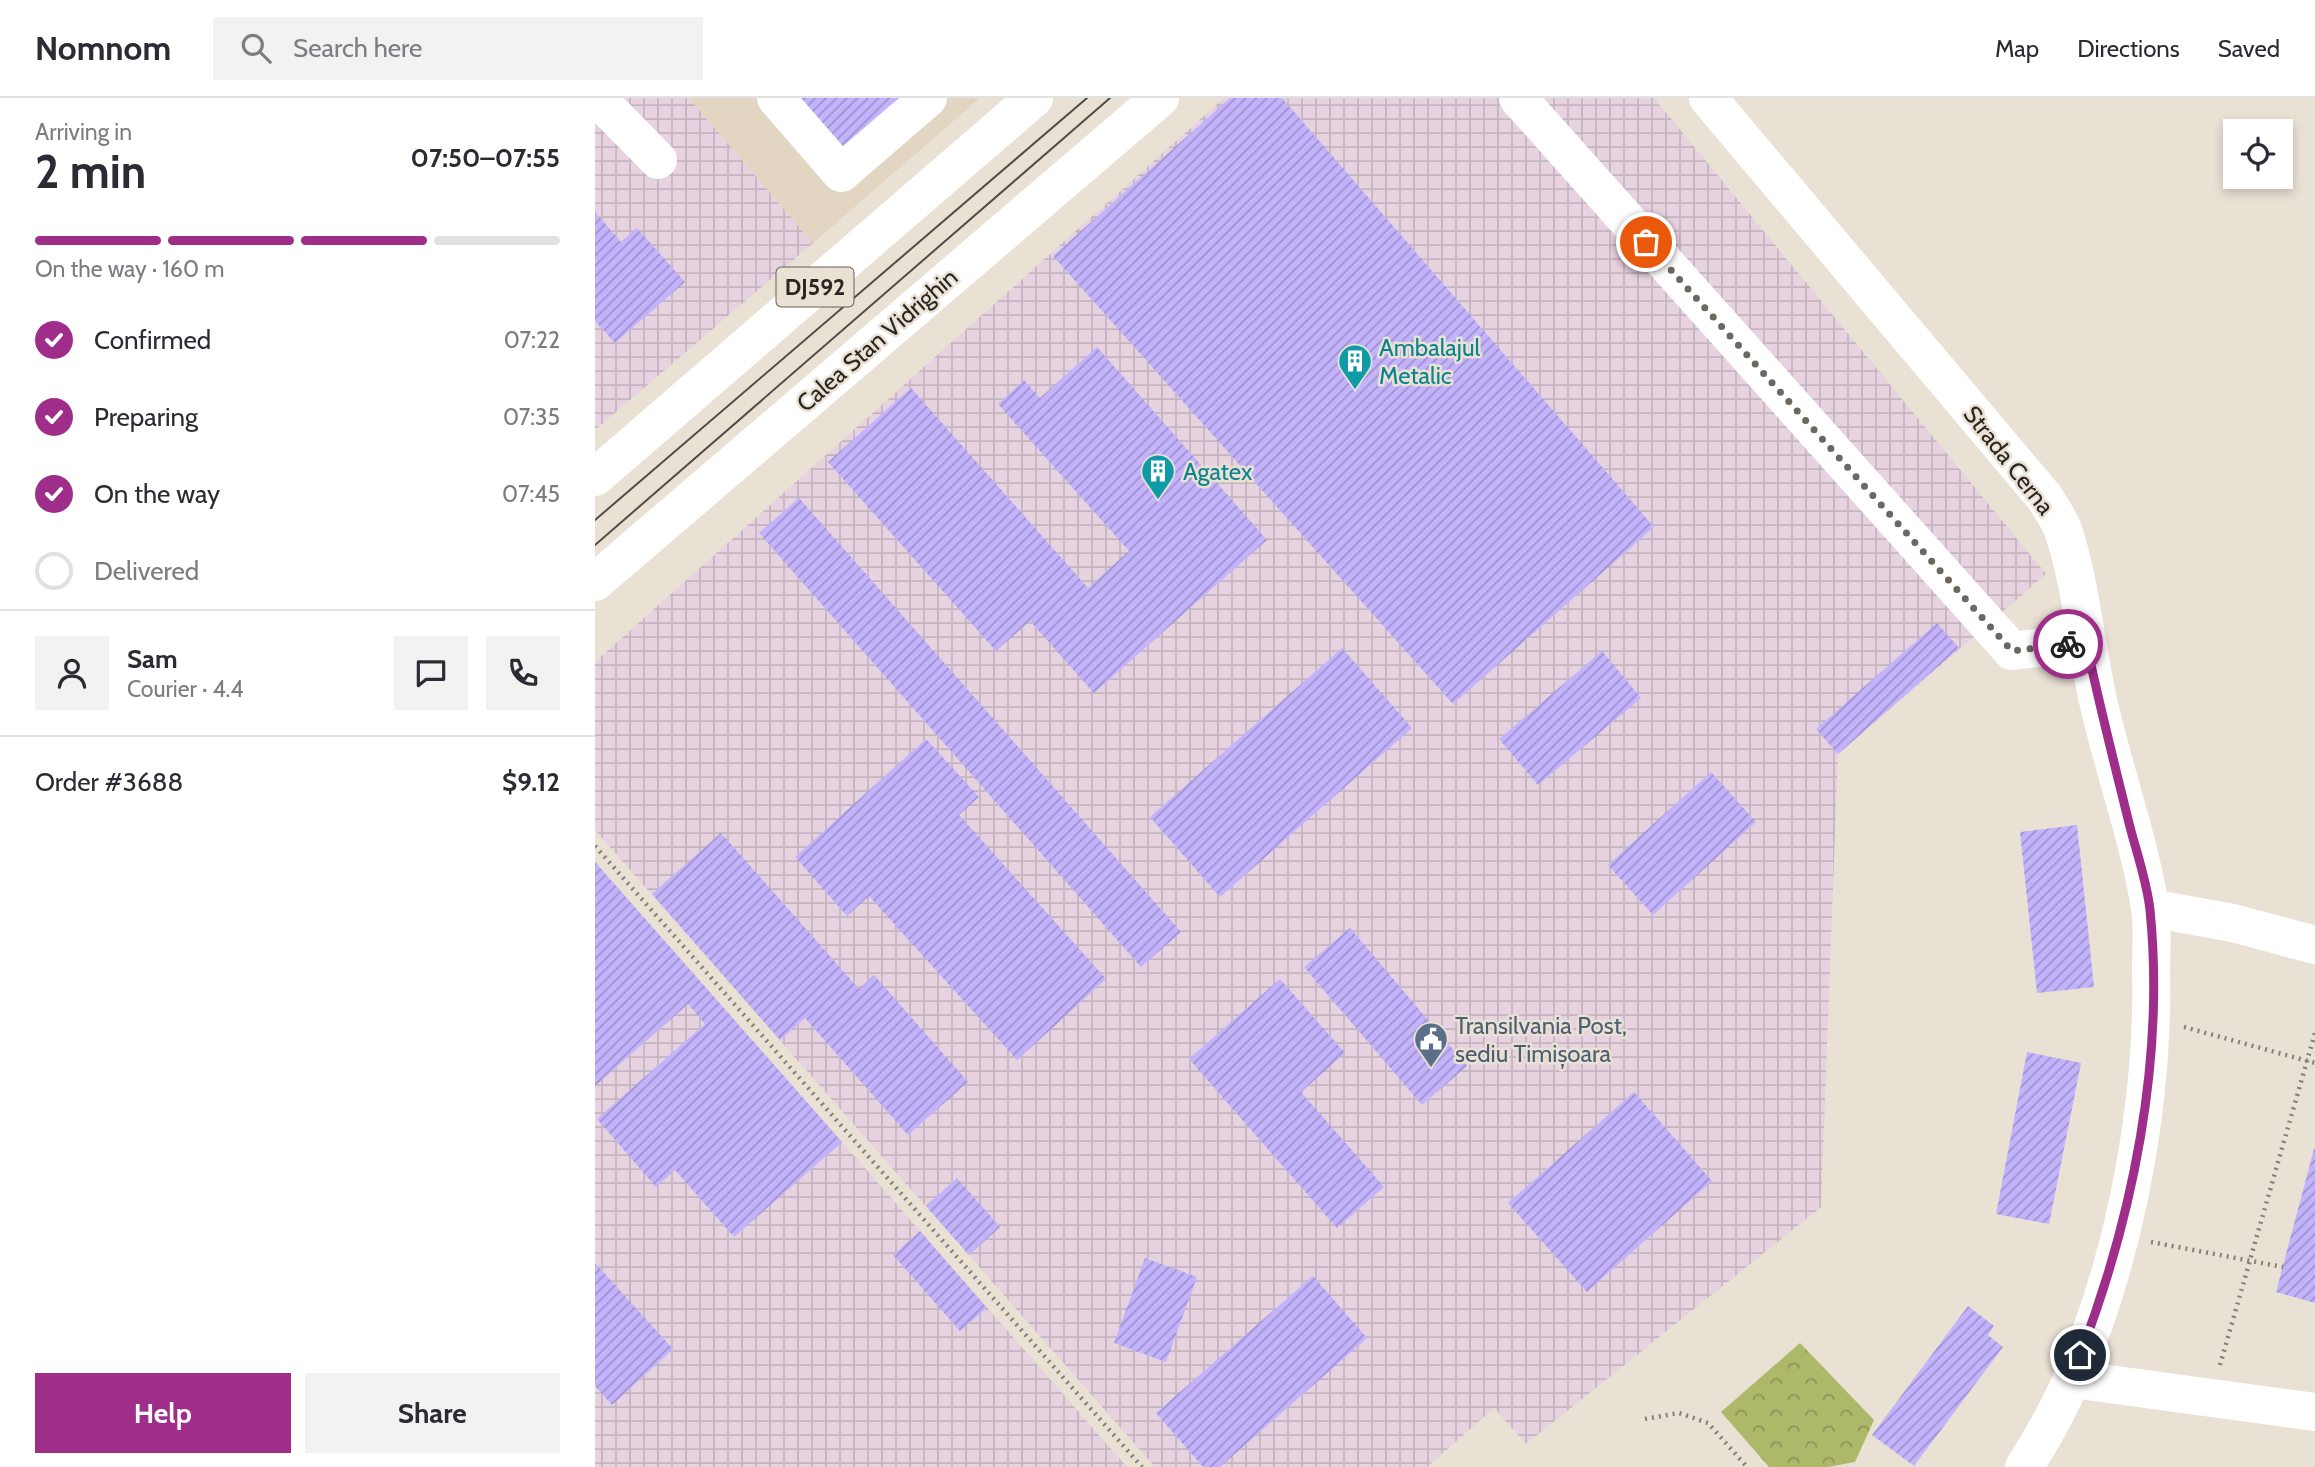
<!DOCTYPE html>
<html lang="en">
<head>
<meta charset="utf-8">
<style>
  body { margin:0; font-family:Cabin,sans-serif; background:#f2f2f3; color:#2b2b33; height:100vh; display:flex; flex-direction:column; font-size:26px; white-space:nowrap }
  * { box-sizing:border-box; margin:0 }
  p { font-size:23px; color:#7c7c81 }
  .icon { flex:none; width:38px; height:38px; fill:none; stroke:currentColor; stroke-width:2; stroke-linecap:round; stroke-linejoin:round }
  .map { position:relative; flex:1; overflow:hidden }
  .sheet { display:flex; flex-direction:column; background:#fff; width:595px }
  .sheet>* { flex:none }
  .fabs { position:absolute; left:1628px; top:21px; display:grid; gap:14px }
  .fabs a { display:grid; place-items:center; width:70px; height:70px; border-radius:0px; background:#fff; box-shadow:0 4px 10px #0003; font-size:35px }
  .pin { position:absolute; display:grid; place-items:center; width:60px; height:60px; color:#fff; margin:-30px; border:4px solid #fff; border-radius:50%; box-shadow:0 2px 7px #0007 }
  .courier { position:absolute; display:grid; place-items:center; width:70px; height:70px; margin:-35px; border:5px solid #9f2e8b; border-radius:50%; background:#fff; color:#222; box-shadow:0 2px 9px #0007 }
  .summary em { font-style:normal; font-weight:700 }
  .summary div { display:flex; flex-direction:column-reverse }
  .summary { display:flex; align-items:center; justify-content:space-between; height:119px; padding:0 35px }
  h1 { font-size:46px; font-weight:700; line-height:52px }
  .bar { display:grid; grid-template-columns:repeat(4,1fr); gap:10px 7px; align-content:center; height:84px; padding:0 35px }
  .bar i { height:9px; border-radius:5px; background:#e1e1e2 }
  .bar .on { background:#9f2e8b }
  .bar p { grid-column:span 4 }
  .line { display:flex; align-items:center; gap:18px; padding:0 35px; border-top:2px solid #e1e1e2 }
  .line div { flex:1 }
  .round { display:grid; place-items:center; flex:none; width:74px; height:74px; border-radius:0px; background:#f2f2f3 }
  ol { padding:0 35px; list-style:none }
  li { display:flex; align-items:center; gap:21px; height:77px }
  li p { margin-inline-start:auto }
  li .icon { padding:7px; border-radius:50%; background:#9f2e8b; color:#fff; stroke-width:4 }
  li:last-child { color:#7c7c81 }
  li i { width:38px; height:38px; border:4px solid #e1e1e2; border-radius:50% }
  .action { display:flex; gap:14px; margin-top:auto; padding:14px 35px }
  .action a { flex:1; height:80px; border-radius:0px; background:#9f2e8b; color:#fff; font-size:28px; font-weight:700; line-height:80px; text-align:center }
  .action a+a { background:#f2f2f3; color:#2b2b33 }
  header { display:flex; align-items:center; gap:42px; box-sizing:border-box; height:98px; padding:0 35px; background:#fff; border-bottom:2px solid #e1e1e2 }
  header strong { font-size:33px }
  nav { display:flex; gap:38px; margin-inline-start:auto; font-size:24px }
  .search { width:490px; height:63px; background:#f2f2f3; display:flex; align-items:center; gap:18px; box-sizing:border-box; padding:0 24px; border-radius:0px; color:#7c7c81; font-size:26px }
  main { display:flex; flex:1; min-height:0 }
  .map>svg:first-child { display:block }
</style>
</head>
<body>
<header>
<strong>Nomnom</strong>
<div class="search"><svg class="icon" aria-label="search" viewBox="0 0 24 24"><circle cx="10" cy="10" r="6"/><path d="M15 15l6 6"/></svg>Search here</div>
<nav><a>Map</a><a>Directions</a><a>Saved</a></nav>
</header>
<main>
<section class="sheet">
<div class="summary"><div><h1>2 min</h1><p>Arriving in</p></div><em>07:50–07:55</em></div>
<div class="bar"><i class="on"></i><i class="on"></i><i class="on"></i><i></i><p>On the way · 160 m</p></div>
<ol>
<li><svg class="icon" aria-label="check" viewBox="0 0 24 24"><path d="M5 12l5 5 9-10"/></svg>Confirmed<p>07:22</p></li>
<li><svg class="icon" aria-label="check" viewBox="0 0 24 24"><path d="M5 12l5 5 9-10"/></svg>Preparing<p>07:35</p></li>
<li><svg class="icon" aria-label="check" viewBox="0 0 24 24"><path d="M5 12l5 5 9-10"/></svg>On the way<p>07:45</p></li>
<li><i></i>Delivered</li>
</ol>
<div class="line" style="height:126px"><a class="round"><svg class="icon" aria-label="person" viewBox="0 0 24 24"><circle cx="12" cy="8" r="4"/><path d="M4 21q1-7 8-7t8 7"/></svg></a><div><b>Sam</b><p>Courier · 4.4</p></div><a class="round"><svg class="icon" aria-label="chat" viewBox="0 0 24 24"><path d="M4 5h16v11H9l-5 4z"/></svg></a><a class="round"><svg class="icon" aria-label="phone" viewBox="0 0 24 24"><path d="M5 4h4l2 5-3 2q2 4 5 5l2-3 5 2v4C11 20 4 13 5 4z"/></svg></a></div>
<div class="line" style="height:91px"><div>Order #3688</div><b>$9.12</b></div>
<div class="action"><a>Help</a><a>Share</a></div>
</section>
<div class="map">
<svg width="1720" height="1369" viewBox="0 0 1720 1369">
  <defs>
    <pattern id="industrial-grid" width="8" height="8" patternUnits="userSpaceOnUse" patternTransform="scale(1.75)"><rect width="8" height="8" fill="#e7d2e0"/><path d="M0 4h8M4 0v8" fill="none" stroke="#c6b4c0"/></pattern>
    <pattern id="forest-crowns" width="20" height="18" patternUnits="userSpaceOnUse" patternTransform="scale(1.75)"><rect width="20" height="18" fill="#adb869"/><path d="M2 6a3 3 0 1 1 6 0M12 15a3 3 0 1 1 6 0" fill="none" stroke="#8d9556"/></pattern>
    <pattern id="building-hatch" width="6" height="6" patternUnits="userSpaceOnUse" patternTransform="scale(1.75)"><rect width="6" height="6" fill="#c3b3fc"/><path d="M-1 1l2-2M0 6l6-6M5 7l2-2" fill="none" stroke="#9f91cc"/></pattern>
  </defs>
  <rect width="100%" height="100%" fill="#eae1d5"/>
  <polygon fill="#e2d5c2" points="94,0 385,0 218,145"/>
  <g fill="url(#industrial-grid)">
    <polygon points="0,0 94,0 218,145 0,332"/>
    <polygon points="629,0 1059,0 1451,476 1243,656 1226,1109 931,1346 899,1310 832,1369 560,1369 0,732 0,564"/>
    <polygon points="0,764 247,1044 532,1369 0,1369"/>
  </g>
  <polygon fill="url(#forest-crowns)" points="1205,1245 1279,1322 1260,1364 1233,1369 1174,1369 1126,1314"/>
  <g fill="url(#building-hatch)">
    <polygon points="192,0 320,0 247,63"/>
    <polygon points="635,0 687,0 1059,429 858,606 458,158"/>
    <polygon points="0,114 26,144 42,130 90,184 20,245 0,223"/>
    <polygon points="502,249 672,442 499,595 435,523 401,553 233,364 316,290 493,490 534,453 403,306 429,282 445,300"/>
    <polygon points="204,400 586,834 546,869 164,435"/>
    <polygon points="1342,525 1364,550 1243,656 1221,631"/>
    <polygon points="747,550 817,630 625,799 555,719"/>
    <polygon points="1007,553 1046,600 943,687 904,641"/>
    <polygon points="331,641 384,699 364,717 511,881 422,962 274,798 252,818 200,759"/>
    <polygon points="1116,674 1161,724 1058,817 1013,767"/>
    <polygon points="1482,727 1499,889 1442,895 1425,734"/>
    <polygon points="126,735 264,891 279,877 373,984 313,1037 210,920 185,942 57,796"/>
    <polygon points="0,764 247,1044 139,1139 80,1072 61,1089 2,1021 110,926 93,906 0,988"/>
    <polygon points="755,830 872,968 827,1007 709,869"/>
    <polygon points="685,881 750,955 706,994 789,1089 742,1130 594,961"/>
    <polygon points="1432,954 1486,965 1454,1126 1401,1116"/>
    <polygon points="1039,994 1117,1083 992,1194 913,1105"/>
    <polygon points="1719,1051 1720,1051 1720,1205 1681,1194"/>
    <polygon points="362,1080 405,1129 374,1157 331,1108"/>
    <polygon points="325,1133 392,1210 365,1233 298,1157"/>
    <polygon points="550,1160 602,1179 571,1264 519,1245"/>
    <polygon points="0,1165 78,1251 17,1307 0,1288"/>
    <polygon points="718,1178 772,1240 625,1369 608,1369 561,1315"/>
    <polygon points="1373,1208 1399,1228 1393,1237 1408,1249 1319,1368 1277,1337"/>
  </g>
  <g fill="none" stroke-linecap="round" stroke-linejoin="round">
    <g stroke="#857f77" stroke-width="4.5" stroke-dasharray="2 5" stroke-linecap="butt">
      <polyline points="0,748 547,1369"/>
      <polyline points="1589,929 1720,965"/>
      <polyline points="1556,1144 1688,1169"/>
      <polyline points="1625,1267 1720,935"/>
      <polyline points="1050,1321 1084,1315 1113,1325 1152,1369"/>
    </g>
    <g stroke="#fff" stroke-width="38">
      <polyline points="2,0 63,62"/>
      <polyline points="181,0 246,75 333,0"/>
      <polyline points="923,0 1417,553 1491,544"/>
      <path d="M1113 0 1450 400C1456 410 1464 421 1468 432 1485 482 1491 546 1502 598 1517 667 1544 741 1555 809 1558 829 1556 852 1556 873 1560 1030 1517 1237 1429 1369"/>
      <polyline points="1555,810 1638,825 1720,847"/>
      <polyline points="1477,1281 1720,1314"/>
    </g>
    <g stroke="#fff" stroke-width="38">
      <polyline points="0,379 439,0"/>
      <polyline points="0,484 565,0"/>
    </g>
    <g stroke="#514c47" stroke-width="2">
      <polyline points="0,422 492,0"/>
      <polyline points="0,447 515,0"/>
    </g>
  </g>
  <g fill="none" stroke-linecap="round" stroke-linejoin="round">
    <polyline stroke="#6d6761" stroke-width="7" stroke-dasharray="0 12.6" points="1051,144 1417,553 1473,546"/>
    <path stroke="#9f2e8b" stroke-width="9" d="M1473 546 1491 544C1504 606 1520 668 1535 729 1542 756 1552 784 1555 812 1570 961 1538 1119 1485 1257"/>
  </g>
  <defs>
    <g id="building-pin" transform="scale(1.75)"><path d="M0 17L-7.5 6A9.5 9.5 0 1 1 7.5 6Z" fill="#0f9aa8" stroke="#eae1d5"/><path d="M-4-6H4V6H1V3H-1V6H-4ZM-2.5-4.3h1.7v1.8h-1.7ZM.8-4.3h1.7v1.8H.8ZM-2.5-1h1.7V.8h-1.7ZM.8-1h1.7V.8H.8Z" fill="#fff"/></g>
    <g id="civic-pin" transform="scale(1.75)"><path d="M0 17L-7.5 6A9.5 9.5 0 1 1 7.5 6Z" fill="#5c6f8a" stroke="#eae1d5"/><path d="M-.6-6.5H3V-4.5H.6V-3L4-1V1h2V6H-6V1h2V-1L-.6-3ZM-1.2 2.5V6h2.4V2.5Z" fill="#fff"/></g>
  </defs>
  <g fill-rule="evenodd">
    <use href="#building-pin" x="760" y="263"/>
    <use href="#building-pin" x="563" y="373"/>
    <use href="#civic-pin" x="836" y="941"/>
  </g>
  <g text-anchor="middle" dominant-baseline="central" stroke-width="5" stroke-linejoin="round" paint-order="stroke">
    <rect fill="#eae1d5" stroke="#645e58" stroke-width="2" x="181.5" y="169.5" width="77" height="39" rx="5"/>
    <g font-size="23" font-weight="bold" fill="#2a2622">
      <text x="220" y="189">DJ592</text>
    </g>
    <g font-size="24" fill="#2a2622" stroke="#eae1d5">
      <text transform="translate(282 242) rotate(-41)">Calea Stan Vidrighin</text>
      <text transform="translate(1414 362) rotate(52)">Strada Cerna</text>
    </g>
    <g font-size="24" fill="#0d838f" stroke="#eae1d5" text-anchor="start">
      <text x="784" y="249">Ambalajul<tspan x="784" dy="28">Metalic</tspan></text>
      <text x="588" y="373">Agatex</text>
    </g>
    <g font-size="24" fill="#4e5e75" stroke="#eae1d5" text-anchor="start">
      <text x="860" y="927">Transilvania Post,<tspan x="860" dy="28">sediu Timișoara</tspan></text>
    </g>
  </g>
</svg>
<div class="fabs">
<a><svg class="icon" aria-label="locate" viewBox="0 0 24 24"><circle cx="12" cy="12" r="6"/><path d="M12 2v4M12 18v4M2 12h4M18 12h4"/></svg></a>
</div>
<div class="pin" style="left:1051px;top:144px;background:#ea580c"><svg class="icon" aria-label="bag" viewBox="0 0 24 24"><path d="M5 8h14l-1 12H6zM9 8a3 3 0 0 1 6 0"/></svg></div>
<div class="pin" style="left:1485px;top:1257px;background:#1f2937"><svg class="icon" aria-label="home" viewBox="0 0 24 24"><path d="M3 11l9-7 9 7M6 9v11h12V9"/></svg></div>
<div class="courier" style="left:1473px;top:546px"><svg class="icon" aria-label="bike" viewBox="0 0 24 24"><circle cx="6" cy="16" r="4"/><circle cx="18" cy="16" r="4"/><path d="M6 16l4-8h5l3 8M10 8l3 8H6M13 5h3"/></svg></div>
</div>
</main>
</body>
</html>
